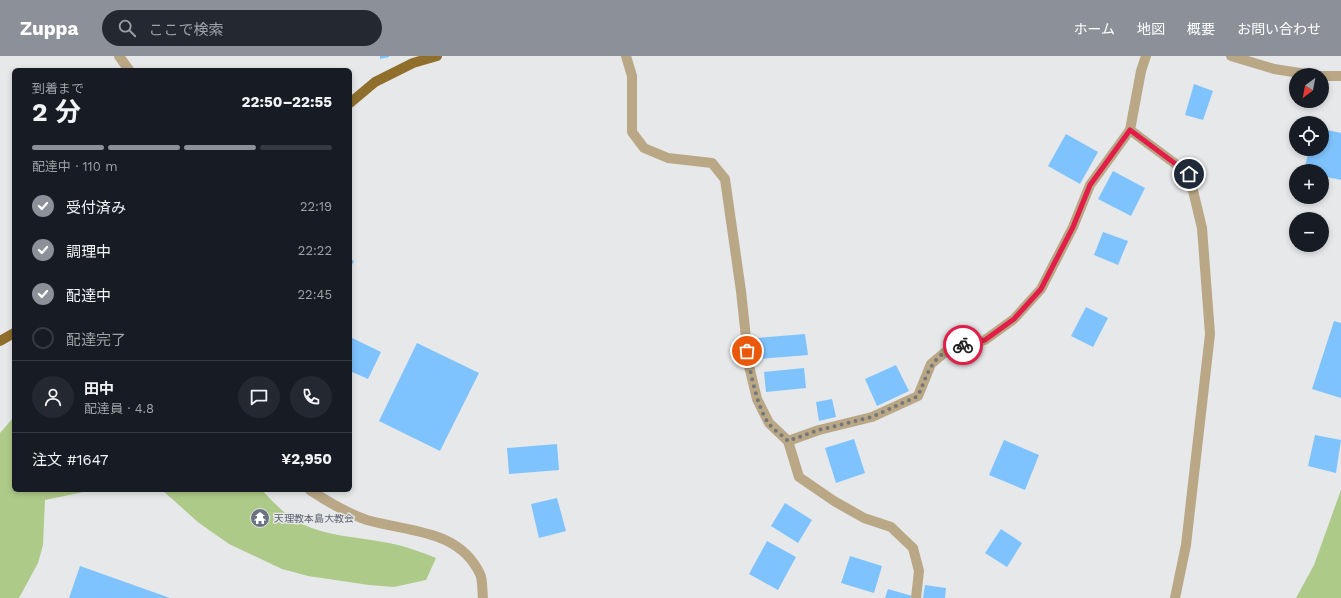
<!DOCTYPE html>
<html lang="ja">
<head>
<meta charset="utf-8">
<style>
  body { margin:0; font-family:"Work Sans","Noto Sans JP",sans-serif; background:#242831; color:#f1f3f6; height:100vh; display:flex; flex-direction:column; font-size:15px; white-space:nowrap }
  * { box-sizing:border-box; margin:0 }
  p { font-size:13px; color:#9ea1a6 }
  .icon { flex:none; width:22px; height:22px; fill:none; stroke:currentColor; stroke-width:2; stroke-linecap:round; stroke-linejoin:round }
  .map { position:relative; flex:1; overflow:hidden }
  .side { position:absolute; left:12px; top:12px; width:340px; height:424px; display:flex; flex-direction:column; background:#171b24; border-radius:6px; box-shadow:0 2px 6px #0003 }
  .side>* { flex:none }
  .needle { width:26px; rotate:212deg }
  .tools { position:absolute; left:1289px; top:12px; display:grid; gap:8px }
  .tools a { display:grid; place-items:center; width:40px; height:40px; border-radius:50%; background:#171b24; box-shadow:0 2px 6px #0003; font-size:20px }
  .pin { position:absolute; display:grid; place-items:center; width:34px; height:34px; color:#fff; margin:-17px; border:2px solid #fff; border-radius:50%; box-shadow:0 1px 4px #0007 }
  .courier { position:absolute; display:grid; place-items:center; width:40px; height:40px; margin:-20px; border:3px solid #e11d48; border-radius:50%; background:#fff; color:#222; box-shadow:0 1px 5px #0007 }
  .headline em { font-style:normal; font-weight:700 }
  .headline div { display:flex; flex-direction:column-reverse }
  .headline { display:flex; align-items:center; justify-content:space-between; height:68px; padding:0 20px }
  h1 { font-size:26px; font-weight:700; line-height:30px }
  .bar { display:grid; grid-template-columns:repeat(4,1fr); gap:6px 4px; align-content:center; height:48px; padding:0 20px }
  .bar i { height:5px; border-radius:3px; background:#363941 }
  .bar .on { background:#8c9099 }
  .bar p { grid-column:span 4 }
  .line { display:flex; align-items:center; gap:10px; padding:0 20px; border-top:1px solid #363941 }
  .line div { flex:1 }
  .round { display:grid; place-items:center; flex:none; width:42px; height:42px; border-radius:21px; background:#242831 }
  ol { padding:0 20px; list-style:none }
  li { display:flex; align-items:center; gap:12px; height:44px }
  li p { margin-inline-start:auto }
  li .icon { padding:4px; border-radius:50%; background:#8c9099; color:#fff; stroke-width:4 }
  li:last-child { color:#9ea1a6 }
  li i { width:22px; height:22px; border:2px solid #363941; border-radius:50% }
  header { display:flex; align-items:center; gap:24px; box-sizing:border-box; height:56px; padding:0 20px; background:#8c9099; color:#fff }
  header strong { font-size:19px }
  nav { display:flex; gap:22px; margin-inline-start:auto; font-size:14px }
  .search { width:280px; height:36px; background:#242831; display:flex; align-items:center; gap:10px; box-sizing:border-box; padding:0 14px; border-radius:22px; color:#9ea1a6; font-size:15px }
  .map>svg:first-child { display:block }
</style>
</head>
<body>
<header>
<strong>Zuppa</strong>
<div class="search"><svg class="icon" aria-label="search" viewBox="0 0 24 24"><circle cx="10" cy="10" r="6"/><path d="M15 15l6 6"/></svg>ここで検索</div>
<nav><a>ホーム</a><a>地図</a><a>概要</a><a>お問い合わせ</a></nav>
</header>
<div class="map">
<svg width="1341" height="542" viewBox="0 0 1341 542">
  <rect width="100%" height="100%" fill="#e6e8ea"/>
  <g fill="#aeca88">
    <polygon points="14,361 14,434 93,434 45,444 43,489 38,507 19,542 0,542 0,377"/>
    <path d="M162 434H262C273 446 287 461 302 468 327 480 357 481 383 486 402 489 419 495 436 502L426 524 394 531 369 529 308 520 282 513 229 488 199 467Z"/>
    <polygon points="1341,434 1341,542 1296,542 1314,509"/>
  </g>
  <g fill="#7ec3fe">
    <polygon points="380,0 389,0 389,1 380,3"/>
    <polygon points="1194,28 1213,35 1203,64 1185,59"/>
    <polygon points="1322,73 1341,77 1341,124 1322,120 1322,115 1304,115 1309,93 1322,93"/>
    <polygon points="1066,78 1098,96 1080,128 1048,110"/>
    <polygon points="1113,115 1145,132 1131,160 1098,143"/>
    <polygon points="1103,176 1128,185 1118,209 1094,199"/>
    <polygon points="350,203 354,205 350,213"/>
    <polygon points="1086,251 1108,262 1093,291 1071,280"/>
    <polygon points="1334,265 1341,267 1341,342 1312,333"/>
    <polygon points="805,278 808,299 760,303 757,282"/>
    <polygon points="350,281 381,296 368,323 350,315"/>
    <polygon points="417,287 479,317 440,395 379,365"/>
    <polygon points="896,309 909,335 877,350 865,323"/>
    <polygon points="804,312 806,332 766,336 764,316"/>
    <polygon points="832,343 836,361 819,365 816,346"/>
    <polygon points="1315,379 1341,384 1336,417 1308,410"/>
    <polygon points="854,383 865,417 836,427 825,392"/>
    <polygon points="1004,384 1039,399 1025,434 989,419"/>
    <polygon points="557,388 559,414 509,418 507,392"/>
    <polygon points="557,442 566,475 539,482 531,448"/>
    <polygon points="785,447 812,464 798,487 771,470"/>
    <polygon points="1001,473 1022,487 1007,511 985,497"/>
    <polygon points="767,485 796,501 778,534 749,518"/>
    <polygon points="850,500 882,510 874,537 841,527"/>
    <polygon points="80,510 170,542 69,542"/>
    <polygon points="925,529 946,532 945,542 923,542"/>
    <polygon points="888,533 912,540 911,542 885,542"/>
  </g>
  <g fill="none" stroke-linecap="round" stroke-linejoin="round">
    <g stroke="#b9a786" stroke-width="10">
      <polyline points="119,0 129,14"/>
      <polyline points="626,0 632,20 632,76 644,92 668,102 712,107 725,123 741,235 749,310 757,343 769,367 788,385 799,421 834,445 864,462 891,471 913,492 919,515 916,542"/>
      <polyline points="1146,0 1141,15 1130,74 1189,118 1202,172 1210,278 1186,489 1175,542"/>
      <polyline points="1231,0 1274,13 1313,19"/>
      <polyline points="1322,20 1341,20"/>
      <polyline points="788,385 819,374 872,361 918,340 931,308 950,292 985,284 1014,263 1041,233 1073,171 1090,129 1130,74"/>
      <path d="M310 434C328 446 346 457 367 464 408 476 459 473 480 518 483 524 482 535 483 542"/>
    </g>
    <g stroke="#906f2d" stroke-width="10">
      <polyline points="350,47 375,26 413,7 437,0"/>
      <polyline points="0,285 14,277"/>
    </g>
  </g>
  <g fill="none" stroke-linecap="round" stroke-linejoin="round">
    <path stroke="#767778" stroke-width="4" stroke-dasharray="0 7.2" d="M747 295C750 315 757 352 769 368 774 374 782 379 788 385L819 374 872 361 918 340C929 314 933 296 963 289"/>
    <polyline stroke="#e11d48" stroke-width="5" points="963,289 985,284 1014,263 1041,233 1073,171 1090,129 1130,74 1189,118"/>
  </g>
  <defs>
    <g id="temple-disc" transform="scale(1)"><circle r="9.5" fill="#6b7280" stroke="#e6e8ea"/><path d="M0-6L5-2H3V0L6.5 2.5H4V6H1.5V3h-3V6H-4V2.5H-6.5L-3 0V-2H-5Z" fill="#fff"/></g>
  </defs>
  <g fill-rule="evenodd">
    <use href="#temple-disc" x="260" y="462"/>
  </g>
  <g text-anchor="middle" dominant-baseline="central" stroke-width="3" stroke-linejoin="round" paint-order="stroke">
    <g font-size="10" fill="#5b616d" stroke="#e6e8ea" text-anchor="start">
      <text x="274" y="462">天理教本島大教会</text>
    </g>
  </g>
</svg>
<div class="tools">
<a><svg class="needle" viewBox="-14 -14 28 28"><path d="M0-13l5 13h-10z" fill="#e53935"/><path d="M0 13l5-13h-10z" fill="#9ea1a6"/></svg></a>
<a><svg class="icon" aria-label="locate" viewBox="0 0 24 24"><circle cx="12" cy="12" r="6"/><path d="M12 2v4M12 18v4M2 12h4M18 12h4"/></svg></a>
<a>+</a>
<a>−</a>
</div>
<div class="pin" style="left:747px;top:295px;background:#ea580c"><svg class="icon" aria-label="bag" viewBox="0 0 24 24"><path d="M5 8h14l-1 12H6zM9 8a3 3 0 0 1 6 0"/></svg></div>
<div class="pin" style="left:1189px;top:118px;background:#1f2937"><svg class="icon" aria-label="home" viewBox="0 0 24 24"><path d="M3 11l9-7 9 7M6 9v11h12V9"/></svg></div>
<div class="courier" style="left:963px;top:289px"><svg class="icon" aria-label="bike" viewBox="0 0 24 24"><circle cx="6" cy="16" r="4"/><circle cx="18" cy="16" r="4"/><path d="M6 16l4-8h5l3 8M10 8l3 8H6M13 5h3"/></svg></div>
<section class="side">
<div class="headline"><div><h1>2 分</h1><p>到着まで</p></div><em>22:50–22:55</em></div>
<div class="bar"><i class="on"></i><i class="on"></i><i class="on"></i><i></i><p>配達中 · 110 m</p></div>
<ol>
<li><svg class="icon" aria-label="check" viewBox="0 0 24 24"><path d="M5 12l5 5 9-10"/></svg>受付済み<p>22:19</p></li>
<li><svg class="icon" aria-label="check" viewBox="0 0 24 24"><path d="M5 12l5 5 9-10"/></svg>調理中<p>22:22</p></li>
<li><svg class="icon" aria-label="check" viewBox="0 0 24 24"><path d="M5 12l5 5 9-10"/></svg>配達中<p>22:45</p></li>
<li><i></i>配達完了</li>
</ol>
<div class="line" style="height:72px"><a class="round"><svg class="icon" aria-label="person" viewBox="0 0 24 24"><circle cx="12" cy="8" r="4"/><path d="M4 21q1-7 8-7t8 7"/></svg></a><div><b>田中</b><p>配達員 · 4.8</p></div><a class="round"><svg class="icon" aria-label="chat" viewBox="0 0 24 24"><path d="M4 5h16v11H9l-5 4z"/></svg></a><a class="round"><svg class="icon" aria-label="phone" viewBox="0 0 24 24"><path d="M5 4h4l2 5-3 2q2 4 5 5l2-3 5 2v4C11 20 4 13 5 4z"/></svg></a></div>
<div class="line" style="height:52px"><div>注文 #1647</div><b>¥2,950</b></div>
</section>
</div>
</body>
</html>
